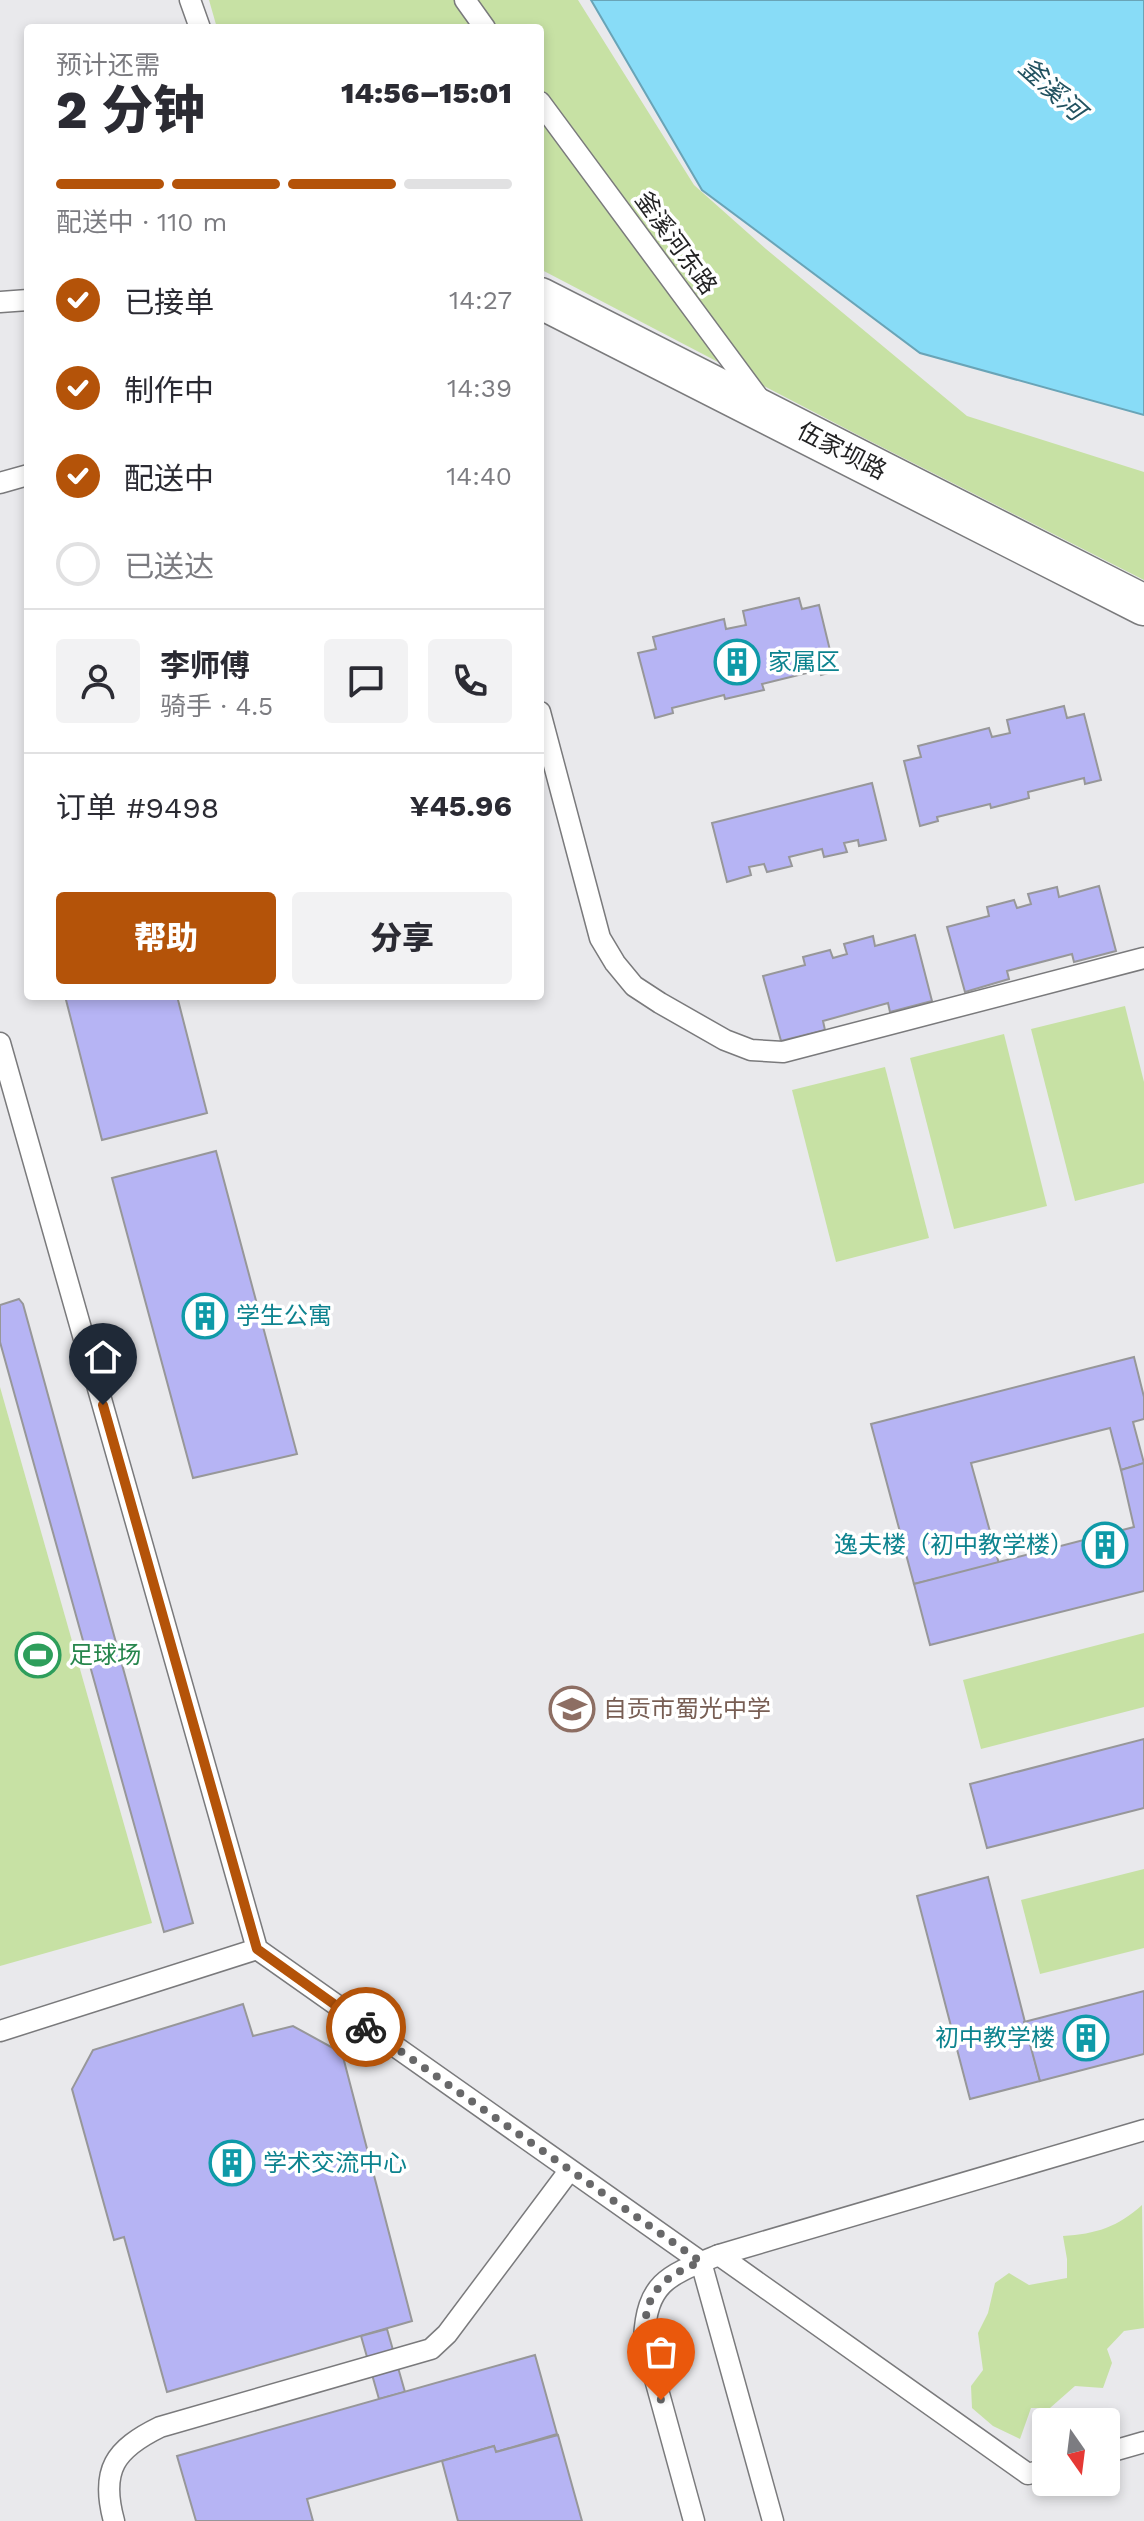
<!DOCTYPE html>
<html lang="zh">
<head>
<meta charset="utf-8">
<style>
  body { margin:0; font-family:"Work Sans","Noto Sans SC",sans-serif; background:#f2f2f3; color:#2b2b33; height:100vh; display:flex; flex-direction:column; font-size:30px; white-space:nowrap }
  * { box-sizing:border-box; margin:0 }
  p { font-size:26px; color:#7c7c81 }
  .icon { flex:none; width:44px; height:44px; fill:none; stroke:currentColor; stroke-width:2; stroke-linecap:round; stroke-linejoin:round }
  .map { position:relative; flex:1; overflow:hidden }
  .sheet { position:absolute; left:24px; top:24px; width:520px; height:976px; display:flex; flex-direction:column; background:#fff; border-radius:8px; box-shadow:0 4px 12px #0003 }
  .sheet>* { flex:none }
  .needle { width:52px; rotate:166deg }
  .fabs { position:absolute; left:1032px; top:2408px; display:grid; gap:16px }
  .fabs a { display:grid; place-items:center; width:88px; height:88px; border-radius:8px; background:#fff; box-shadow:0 4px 12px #0003; font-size:40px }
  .pin { position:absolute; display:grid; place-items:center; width:68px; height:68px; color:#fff; margin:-82px -34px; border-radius:50% 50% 50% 0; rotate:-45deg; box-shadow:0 0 8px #0007 }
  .pin .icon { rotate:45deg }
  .courier { position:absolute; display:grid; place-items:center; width:80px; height:80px; margin:-40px; border:6px solid #b45309; border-radius:50%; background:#fff; color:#222; box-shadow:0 2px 10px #0007 }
  .headline em { font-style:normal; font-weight:800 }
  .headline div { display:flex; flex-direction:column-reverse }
  .headline { display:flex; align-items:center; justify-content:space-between; height:136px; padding:0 32px }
  h1 { font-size:52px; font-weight:800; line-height:60px }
  .bar { display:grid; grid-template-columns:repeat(4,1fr); gap:12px 8px; align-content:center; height:96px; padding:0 32px }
  .bar i { height:10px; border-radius:6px; background:#e1e1e2 }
  .bar .on { background:#b45309 }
  .bar p { grid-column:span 4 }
  .line { display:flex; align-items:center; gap:20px; padding:0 32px; border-top:2px solid #e1e1e2 }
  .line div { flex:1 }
  .round { display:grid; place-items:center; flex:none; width:84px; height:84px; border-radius:8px; background:#f2f2f3 }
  ol { padding:0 32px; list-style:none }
  li { display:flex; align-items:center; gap:24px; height:88px }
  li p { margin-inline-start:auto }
  li .icon { padding:8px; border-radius:50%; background:#b45309; color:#fff; stroke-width:4 }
  li:last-child { color:#7c7c81 }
  li i { width:44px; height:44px; border:4px solid #e1e1e2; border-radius:50% }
  .cta { display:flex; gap:16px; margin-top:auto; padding:16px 32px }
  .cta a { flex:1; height:92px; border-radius:8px; background:#b45309; color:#fff; font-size:32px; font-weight:800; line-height:92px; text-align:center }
  .cta a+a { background:#f2f2f3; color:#2b2b33 }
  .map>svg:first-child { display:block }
</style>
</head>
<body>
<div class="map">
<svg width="1144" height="2521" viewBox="0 0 1144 2521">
  <rect width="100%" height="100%" fill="#e9e9ec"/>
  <g fill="#c7e1a4">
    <polygon points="209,0 578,0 694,185 766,249 967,416 1144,472 1144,580 856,434 540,269 540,28 217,28"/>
    <polygon points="1125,1006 1144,1082 1144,1183 1075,1201 1031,1029"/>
    <polygon points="1004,1034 1047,1206 954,1229 910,1058"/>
    <polygon points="885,1067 929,1238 836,1262 792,1090"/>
    <polygon points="0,1387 152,1923 0,1966"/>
    <polygon points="1144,1633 1144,1707 981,1749 963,1680"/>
    <polygon points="1144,1869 1144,1948 1040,1974 1021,1900"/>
    <path d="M1142 2205 1144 2328 1124 2331 1107 2349 1112 2363 1103 2388 1075 2386 1050 2408H1031L1020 2439 993 2426 972 2408 971 2386 983 2370 978 2333 988 2313 995 2283 1009 2273 1029 2285 1067 2278V2259L1063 2236C1096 2234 1118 2227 1142 2205Z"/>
  </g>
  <polygon fill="#88dcf7" stroke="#69a4b7" stroke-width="2" points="591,0 1144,0 1144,415 920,353 702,190"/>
  <g fill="#b6b4f4" stroke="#979799" stroke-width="2">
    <polygon points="799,598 802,609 819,605 835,671 821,675 819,670 762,684 764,690 725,699 724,695 672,708 673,713 655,718 638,653 656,649 653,637 724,619 726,629 746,625 743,611"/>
    <polygon points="1064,706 1067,718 1084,714 1101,780 1085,784 1084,778 1028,792 1029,798 991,808 990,804 937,817 938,821 920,826 904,761 921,757 918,746 989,728 992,737 1010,733 1007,720"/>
    <polygon points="872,783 886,840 859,846 858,840 844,843 847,852 824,857 822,849 789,857 792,866 767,872 764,864 749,867 751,875 727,882 712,823"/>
    <polygon points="1099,886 1116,951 1074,962 1072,954 1007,971 1009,979 965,992 947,927 989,916 987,907 1014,900 1017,908 1031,904 1028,894 1057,887 1059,897"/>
    <polygon points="915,935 932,1001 890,1012 888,1003 823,1021 825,1030 781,1041 763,976 805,965 803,957 830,950 833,958 847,954 844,944 873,936 875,946"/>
    <polygon points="65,996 177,996 207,1113 102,1140"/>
    <polygon points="216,1151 297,1454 193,1478 112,1178"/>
    <polygon points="19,1299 23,1304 193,1923 164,1932 0,1342 0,1305"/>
    <polygon points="1134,1357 1144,1397 1144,1419 1133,1422 1144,1463 1121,1470 1110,1428 971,1463 999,1564 914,1584 871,1424"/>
    <polygon points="1144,1463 1144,1591 930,1645 914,1584 1134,1527 1121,1470"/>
    <polygon points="1144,1739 1144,1808 987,1848 970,1784"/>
    <polygon points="988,1877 1040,2081 970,2099 917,1896"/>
    <polygon points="1144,1991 1144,2054 1040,2081 1024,2022"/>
    <polygon points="243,2004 253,2036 293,2026 342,2053 412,2321 167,2392 124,2237 114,2240 72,2089 93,2050"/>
    <polygon points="387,2329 405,2392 379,2399 361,2336"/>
    <polygon points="535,2355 557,2434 496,2452 494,2446 307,2499 313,2521 196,2521 177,2456"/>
    <polygon points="558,2435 582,2521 458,2521 442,2461 494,2446 496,2452"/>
  </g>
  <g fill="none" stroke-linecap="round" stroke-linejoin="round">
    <g stroke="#7a7a7c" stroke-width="23">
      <g id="service">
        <polyline points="190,0 200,28"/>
        <polyline points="465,0 485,28"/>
        <polyline points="540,102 761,401"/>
        <polyline points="0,302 28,300"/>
        <polyline points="0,483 28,475"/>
        <polyline points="540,712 600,938 615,963 634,986 660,1003 725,1040 751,1050 783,1052 1144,958"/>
        <polyline points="0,1043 257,1949 701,2262 773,2521"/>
        <polyline points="0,2031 257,1949"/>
        <polyline points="719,2255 1028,2474 1046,2469"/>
        <polyline points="1106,2453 1144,2442"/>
        <path d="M114 2521C100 2470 115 2449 160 2427L431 2349 447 2334 569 2171"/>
        <path d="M694 2521 644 2339C647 2281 669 2275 719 2255L1144 2130"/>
      </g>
    </g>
    <g stroke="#7a7a7c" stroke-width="43">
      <polyline id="minor" points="540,298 1144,605"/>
    </g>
    <use href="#service" stroke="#fff" stroke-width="20"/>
    <use href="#minor" stroke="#fff" stroke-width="40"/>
  </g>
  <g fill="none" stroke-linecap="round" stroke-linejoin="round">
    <path stroke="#686869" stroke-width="8" stroke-dasharray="0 14.4" d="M366 2027 701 2262C624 2289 644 2339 661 2400"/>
    <polyline stroke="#b45309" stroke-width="10" points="103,1405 257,1949 366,2027"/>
  </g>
  <defs>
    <g id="building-ring" transform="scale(2.3)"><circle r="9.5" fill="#fff" stroke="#0f9aa8" stroke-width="1.5"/><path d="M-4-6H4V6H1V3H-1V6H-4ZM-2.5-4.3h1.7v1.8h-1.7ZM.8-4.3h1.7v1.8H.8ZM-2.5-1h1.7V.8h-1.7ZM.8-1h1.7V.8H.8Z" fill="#0f9aa8"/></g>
    <g id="stadium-ring" transform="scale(2.3)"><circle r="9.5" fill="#fff" stroke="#2e9e5b" stroke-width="1.5"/><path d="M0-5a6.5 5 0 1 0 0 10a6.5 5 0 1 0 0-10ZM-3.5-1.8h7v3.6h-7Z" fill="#2e9e5b"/></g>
    <g id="school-ring" transform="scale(2.3)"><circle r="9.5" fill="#fff" stroke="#8d6e63" stroke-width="1.5"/><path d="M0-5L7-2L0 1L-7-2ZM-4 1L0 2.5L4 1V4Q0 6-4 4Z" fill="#8d6e63"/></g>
  </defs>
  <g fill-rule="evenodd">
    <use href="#building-ring" x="737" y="662"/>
    <use href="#building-ring" x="205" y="1316"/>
    <use href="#building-ring" x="1105" y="1545"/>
    <use href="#stadium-ring" x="38" y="1655"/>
    <use href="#school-ring" x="572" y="1709"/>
    <use href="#building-ring" x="1086" y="2038"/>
    <use href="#building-ring" x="232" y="2163"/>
  </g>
  <g text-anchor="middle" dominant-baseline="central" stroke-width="7" stroke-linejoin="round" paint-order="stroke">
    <g font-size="24" fill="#222223" stroke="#fff">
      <text transform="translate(676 243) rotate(54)">釜溪河东路</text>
      <text transform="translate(842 451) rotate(27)">伍家坝路</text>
    </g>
    <g font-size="24" fill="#0d838f" stroke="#fff" text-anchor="start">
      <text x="768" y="662">家属区</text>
      <text x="236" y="1316">学生公寓</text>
      <text x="1074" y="1545" text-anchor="end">逸夫楼（初中教学楼）</text>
      <text x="1055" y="2038" text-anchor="end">初中教学楼</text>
      <text x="263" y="2163">学术交流中心</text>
    </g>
    <g font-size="24" fill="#27864d" stroke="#fff" text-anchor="start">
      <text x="69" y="1655">足球场</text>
    </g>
    <g font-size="24" fill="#785e54" stroke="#fff" text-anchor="start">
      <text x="603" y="1709">自贡市蜀光中学</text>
    </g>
    <g font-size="26" font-style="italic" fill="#225260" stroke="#fff">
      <text transform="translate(1052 89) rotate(42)">釜溪河</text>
    </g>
  </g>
</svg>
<div class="fabs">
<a><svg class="needle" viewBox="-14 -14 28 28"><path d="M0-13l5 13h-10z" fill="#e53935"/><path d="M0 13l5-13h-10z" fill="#7c7c81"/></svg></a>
</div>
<div class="pin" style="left:661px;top:2400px;background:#ea580c"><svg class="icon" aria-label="bag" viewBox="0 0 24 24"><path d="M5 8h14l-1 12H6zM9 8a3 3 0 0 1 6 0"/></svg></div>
<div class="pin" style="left:103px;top:1405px;background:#1f2937"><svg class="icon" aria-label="home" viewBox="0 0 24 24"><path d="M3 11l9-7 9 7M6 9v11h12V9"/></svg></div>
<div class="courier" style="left:366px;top:2027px"><svg class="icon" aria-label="bike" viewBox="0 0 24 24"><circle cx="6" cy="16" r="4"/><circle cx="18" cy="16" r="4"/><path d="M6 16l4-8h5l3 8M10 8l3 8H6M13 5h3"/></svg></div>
<section class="sheet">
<div class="headline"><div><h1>2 分钟</h1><p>预计还需</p></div><em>14:56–15:01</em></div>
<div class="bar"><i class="on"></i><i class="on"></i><i class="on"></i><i></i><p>配送中 · 110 m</p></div>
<ol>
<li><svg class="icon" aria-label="check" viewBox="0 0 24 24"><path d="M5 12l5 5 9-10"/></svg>已接单<p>14:27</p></li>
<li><svg class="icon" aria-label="check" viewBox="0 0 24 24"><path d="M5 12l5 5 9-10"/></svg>制作中<p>14:39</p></li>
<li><svg class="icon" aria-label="check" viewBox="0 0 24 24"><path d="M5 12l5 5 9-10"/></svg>配送中<p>14:40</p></li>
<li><i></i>已送达</li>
</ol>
<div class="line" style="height:144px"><a class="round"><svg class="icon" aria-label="person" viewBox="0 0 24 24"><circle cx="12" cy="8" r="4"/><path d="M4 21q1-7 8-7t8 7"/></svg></a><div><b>李师傅</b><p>骑手 · 4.5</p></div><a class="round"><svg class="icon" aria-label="chat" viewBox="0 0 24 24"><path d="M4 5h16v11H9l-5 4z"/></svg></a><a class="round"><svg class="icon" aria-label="phone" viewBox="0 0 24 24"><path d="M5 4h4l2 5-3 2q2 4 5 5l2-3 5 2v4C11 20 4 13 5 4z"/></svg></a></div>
<div class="line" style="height:104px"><div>订单 #9498</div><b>¥45.96</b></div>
<div class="cta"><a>帮助</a><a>分享</a></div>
</section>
</div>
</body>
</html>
